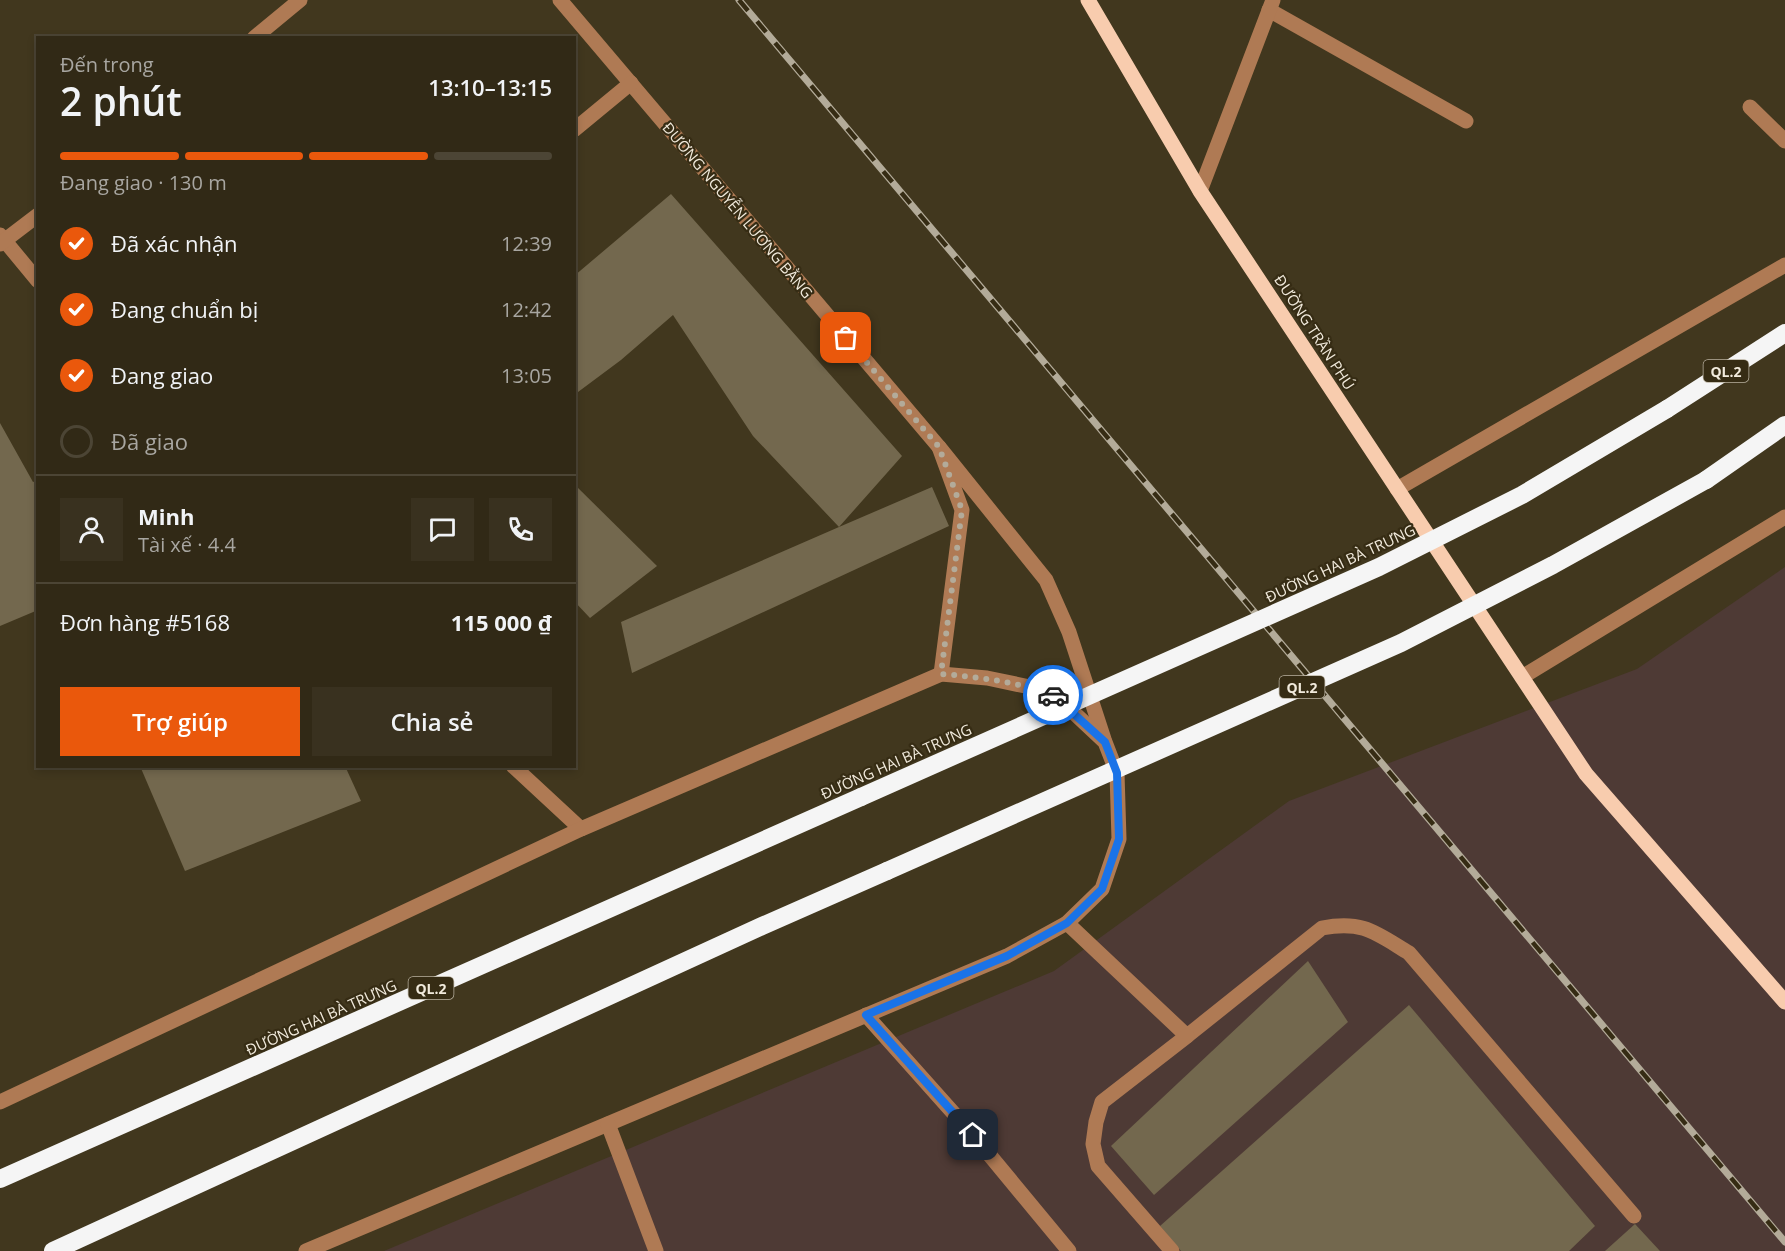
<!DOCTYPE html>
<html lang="vi">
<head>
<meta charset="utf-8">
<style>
  body { margin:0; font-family:"Open Sans",sans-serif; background:#39311f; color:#f1f3f6; height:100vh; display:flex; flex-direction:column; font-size:22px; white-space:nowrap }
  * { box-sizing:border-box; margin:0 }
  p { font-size:20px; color:#a8a6a1 }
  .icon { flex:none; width:33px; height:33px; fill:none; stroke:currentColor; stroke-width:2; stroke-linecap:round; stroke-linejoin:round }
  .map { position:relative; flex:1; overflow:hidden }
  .details { position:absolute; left:36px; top:36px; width:540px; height:732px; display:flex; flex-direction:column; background:#312916; border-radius:0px; box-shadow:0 3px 9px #0003,0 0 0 2px #4c4535 }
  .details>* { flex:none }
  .pin { position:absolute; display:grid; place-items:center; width:51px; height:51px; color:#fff; margin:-26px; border-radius:12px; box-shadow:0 3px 9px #0006 }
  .courier { position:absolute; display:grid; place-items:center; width:60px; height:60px; margin:-30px; border:4px solid #1a73e8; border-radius:50%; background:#fff; color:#222; box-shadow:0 2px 8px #0007 }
  .headline em { font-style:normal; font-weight:600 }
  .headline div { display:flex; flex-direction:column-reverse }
  .headline { display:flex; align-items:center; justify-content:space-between; height:102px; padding:0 24px }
  h1 { font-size:39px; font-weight:600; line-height:45px }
  .bar { display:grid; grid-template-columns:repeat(4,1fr); gap:9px 6px; align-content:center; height:72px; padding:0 24px }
  .bar i { height:8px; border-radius:4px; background:#4c4535 }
  .bar .selected { background:#ea580c }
  .bar p { grid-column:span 4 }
  .line { display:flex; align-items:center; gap:15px; padding:0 24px; border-top:2px solid #4c4535 }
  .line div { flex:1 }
  .round { display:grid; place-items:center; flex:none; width:63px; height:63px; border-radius:0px; background:#39311f }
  ol { padding:0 24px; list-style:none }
  li { display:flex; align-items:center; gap:18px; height:66px }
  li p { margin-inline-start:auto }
  li .icon { padding:6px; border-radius:50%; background:#ea580c; color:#fff; stroke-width:4 }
  li:last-child { color:#a8a6a1 }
  li i { width:33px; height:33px; border:3px solid #4c4535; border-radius:50% }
  .primary-button { display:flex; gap:12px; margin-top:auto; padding:12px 24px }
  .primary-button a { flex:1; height:69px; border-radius:0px; background:#ea580c; color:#fff; font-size:24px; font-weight:600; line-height:69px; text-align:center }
  .primary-button a+a { background:#39311f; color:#f1f3f6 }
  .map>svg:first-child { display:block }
</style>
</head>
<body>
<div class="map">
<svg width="1785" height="1251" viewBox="0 0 1785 1251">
  <rect width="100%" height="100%" fill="#41371e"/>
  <polygon fill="#4e3a35" points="1785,567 1785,1251 384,1251 1054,971 1289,801 1637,669"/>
  <g fill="#73684e">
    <polygon points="671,194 902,456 839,527 932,487 949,526 632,673 621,622 839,527 753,436 673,315 621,360 574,395 574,276"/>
    <polygon points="0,423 33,482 38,480 38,610 0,626"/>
    <polygon points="574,484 657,566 590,618 574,601"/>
    <polygon points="140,766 345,766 361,801 185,871"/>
    <polygon points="1308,961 1348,1022 1154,1195 1111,1146"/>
    <polygon points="1409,1005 1595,1226 1569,1251 1181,1251 1160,1226"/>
    <polygon points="1635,1224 1660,1251 1605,1251"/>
  </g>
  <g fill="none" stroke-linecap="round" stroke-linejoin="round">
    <g stroke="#af7a54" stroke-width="15">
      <polyline points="560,0 939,447"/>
      <polyline points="1269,10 1466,121"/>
      <polyline points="254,38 300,0"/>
      <polyline points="1750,107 1785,141"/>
      <polyline points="574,130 631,83"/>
      <polyline points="1200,191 1273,0"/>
      <polyline points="0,235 38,281"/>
      <polyline points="0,244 38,215"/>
      <polyline points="1397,489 1785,265"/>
      <polyline points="941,674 962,510 939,447 1046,580 1069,632 1104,739"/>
      <polyline points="1522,677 1785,517"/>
      <polyline points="513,766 581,829"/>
      <path d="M1067 923 1187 1036 1322 928C1363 920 1376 933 1409 953L1634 1216"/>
      <polyline points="866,1015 973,1135 1069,1251"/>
      <polyline points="0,1102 581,829 941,674 987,678 1030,687 1056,696 1105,742 1117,773 1119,839 1102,889 1067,923 1007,956 306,1251"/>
      <polyline points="608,1124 656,1251"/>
      <polyline points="1172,1251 1098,1166 1093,1144 1096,1122 1102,1102 1187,1036"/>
    </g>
    <polyline stroke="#f8ccae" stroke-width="15" points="1088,0 1200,191 1586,774 1785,1002"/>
    <g stroke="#f5f5f5" stroke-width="18">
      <polyline points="1667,409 1785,333"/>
      <polyline points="1706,480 1785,425"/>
      <polyline points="0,1179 861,797"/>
      <polyline points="53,1251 762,926 887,871"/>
    </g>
    <g stroke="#b3ab99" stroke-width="7">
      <polyline id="rail" points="739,0 1785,1242"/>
    </g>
    <use href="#rail" stroke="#362c14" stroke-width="4.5" stroke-dasharray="14" stroke-linecap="butt"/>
    <g stroke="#f5f5f5" stroke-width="18">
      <polyline points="861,797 1379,567 1522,495 1667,409"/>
      <polyline points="887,871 1401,643 1553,565 1706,480"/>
    </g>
  </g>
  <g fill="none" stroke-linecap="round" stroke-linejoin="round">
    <path stroke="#b3ab9a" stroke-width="6" stroke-dasharray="0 10.8" d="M846 338 939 447 962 510 941 674C980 677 1016 682 1053 695"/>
    <polyline stroke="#1a73e8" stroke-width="8" points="973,1135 866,1015 1007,956 1067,923 1102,889 1119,839 1117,773 1105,742 1053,695"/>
  </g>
  <g text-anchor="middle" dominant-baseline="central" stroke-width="4.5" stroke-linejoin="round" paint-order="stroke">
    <g fill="#362c14" stroke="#b9b1a0" stroke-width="1.5">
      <rect x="1703.5" y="360" width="45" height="22" rx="4.5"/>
      <rect x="1279.5" y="676" width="45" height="22" rx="4.5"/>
      <rect x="408.5" y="977" width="45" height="22" rx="4.5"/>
    </g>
    <g font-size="14" font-weight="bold" fill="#f1eadc">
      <text x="1726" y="371">QL.2</text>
      <text x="1302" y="687">QL.2</text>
      <text x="431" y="988">QL.2</text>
    </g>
    <g font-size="15" fill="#f1eadc" stroke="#362c14">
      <text transform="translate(738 210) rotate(50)">ĐƯỜNG NGUYỄN LƯƠNG BẰNG</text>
      <text transform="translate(1315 332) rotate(57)">ĐƯỜNG TRẦN PHÚ</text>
      <text transform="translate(1340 563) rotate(-25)">ĐƯỜNG HAI BÀ TRƯNG</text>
      <text transform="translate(896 761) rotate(-24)">ĐƯỜNG HAI BÀ TRƯNG</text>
      <text transform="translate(321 1017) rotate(-24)">ĐƯỜNG HAI BÀ TRƯNG</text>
    </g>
  </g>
</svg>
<div class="pin" style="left:846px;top:338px;background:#ea580c"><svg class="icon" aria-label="bag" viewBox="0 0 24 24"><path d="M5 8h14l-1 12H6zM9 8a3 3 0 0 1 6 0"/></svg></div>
<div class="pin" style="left:973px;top:1135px;background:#1f2937"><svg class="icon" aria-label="home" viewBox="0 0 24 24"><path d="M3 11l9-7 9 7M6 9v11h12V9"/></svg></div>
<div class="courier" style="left:1053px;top:695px"><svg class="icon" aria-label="car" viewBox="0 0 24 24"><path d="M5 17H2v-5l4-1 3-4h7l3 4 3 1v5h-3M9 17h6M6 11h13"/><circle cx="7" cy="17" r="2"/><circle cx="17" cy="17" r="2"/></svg></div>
<section class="details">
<div class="headline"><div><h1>2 phút</h1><p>Đến trong</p></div><em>13:10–13:15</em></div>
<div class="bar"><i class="selected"></i><i class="selected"></i><i class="selected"></i><i></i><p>Đang giao · 130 m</p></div>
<ol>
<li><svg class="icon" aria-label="check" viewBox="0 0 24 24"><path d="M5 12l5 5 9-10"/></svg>Đã xác nhận<p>12:39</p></li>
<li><svg class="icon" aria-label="check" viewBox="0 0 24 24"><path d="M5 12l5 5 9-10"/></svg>Đang chuẩn bị<p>12:42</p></li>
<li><svg class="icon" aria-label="check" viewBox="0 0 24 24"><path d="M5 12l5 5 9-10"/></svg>Đang giao<p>13:05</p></li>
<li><i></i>Đã giao</li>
</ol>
<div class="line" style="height:108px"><a class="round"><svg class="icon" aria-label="person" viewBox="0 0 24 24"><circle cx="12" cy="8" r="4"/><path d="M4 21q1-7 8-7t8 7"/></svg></a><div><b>Minh</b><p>Tài xế · 4.4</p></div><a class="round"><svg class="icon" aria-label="chat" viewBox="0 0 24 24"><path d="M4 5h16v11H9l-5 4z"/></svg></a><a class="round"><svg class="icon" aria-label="phone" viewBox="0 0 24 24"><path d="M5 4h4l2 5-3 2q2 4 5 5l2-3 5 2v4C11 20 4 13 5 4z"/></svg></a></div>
<div class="line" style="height:78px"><div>Đơn hàng #5168</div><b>115 000 ₫</b></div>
<div class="primary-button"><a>Trợ giúp</a><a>Chia sẻ</a></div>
</section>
</div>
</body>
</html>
